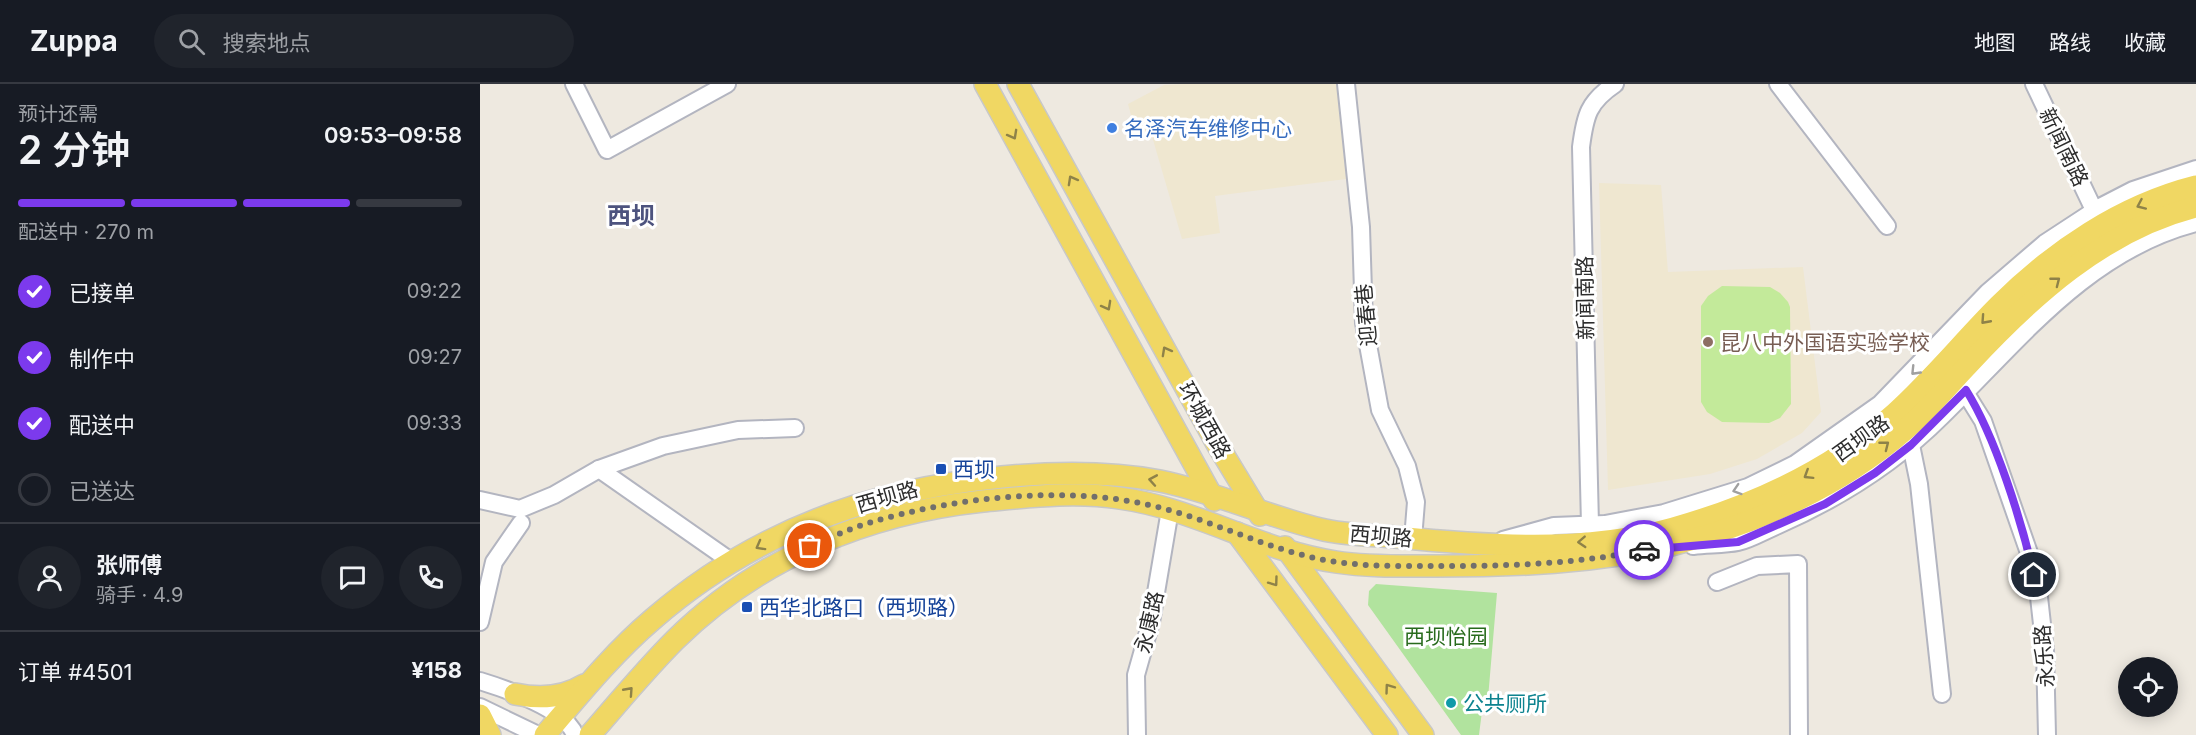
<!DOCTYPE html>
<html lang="zh">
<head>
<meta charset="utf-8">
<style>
  body { margin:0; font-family:Inter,"Noto Sans SC",sans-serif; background:#20242c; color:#f1f3f6; height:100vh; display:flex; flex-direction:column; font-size:22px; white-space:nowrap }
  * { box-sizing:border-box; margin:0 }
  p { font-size:20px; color:#9ea1a6 }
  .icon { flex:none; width:33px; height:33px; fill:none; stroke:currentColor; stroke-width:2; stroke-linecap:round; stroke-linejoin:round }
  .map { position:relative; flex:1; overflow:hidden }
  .details { display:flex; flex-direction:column; background:#171b24; width:480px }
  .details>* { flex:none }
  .tools { position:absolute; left:1638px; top:573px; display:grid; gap:12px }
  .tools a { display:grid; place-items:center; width:60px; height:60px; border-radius:50%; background:#171b24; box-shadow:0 3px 15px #0003; font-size:30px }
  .pin { position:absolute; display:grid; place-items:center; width:51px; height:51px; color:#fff; margin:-26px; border:3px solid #fff; border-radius:50%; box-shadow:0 2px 6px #0007 }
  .courier { position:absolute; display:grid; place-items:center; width:60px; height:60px; margin:-30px; border:4px solid #7c3aed; border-radius:50%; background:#fff; color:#222; box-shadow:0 2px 8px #0007 }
  .head em { font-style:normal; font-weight:600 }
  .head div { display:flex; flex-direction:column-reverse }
  .head { display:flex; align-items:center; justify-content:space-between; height:102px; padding:0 18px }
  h1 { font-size:39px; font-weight:600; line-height:45px }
  .bar { display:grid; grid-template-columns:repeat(4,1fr); gap:9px 6px; align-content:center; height:72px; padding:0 18px }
  .bar i { height:8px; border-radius:4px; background:#363941 }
  .bar .selected { background:#7c3aed }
  .bar p { grid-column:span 4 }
  .line { display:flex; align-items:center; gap:15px; padding:0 18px; border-top:2px solid #363941 }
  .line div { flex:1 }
  .round { display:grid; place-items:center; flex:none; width:63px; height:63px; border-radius:32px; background:#20242c }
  ol { padding:0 18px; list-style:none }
  li { display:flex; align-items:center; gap:18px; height:66px }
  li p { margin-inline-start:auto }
  li .icon { padding:6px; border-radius:50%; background:#7c3aed; color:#fff; stroke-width:4 }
  li:last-child { color:#9ea1a6 }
  li i { width:33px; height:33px; border:3px solid #363941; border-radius:50% }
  header { display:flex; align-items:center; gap:36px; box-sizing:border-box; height:84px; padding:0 30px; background:#171b24; border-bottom:2px solid #363941 }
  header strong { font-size:28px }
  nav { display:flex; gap:33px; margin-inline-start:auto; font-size:21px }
  .search { width:420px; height:54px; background:#20242c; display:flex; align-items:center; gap:15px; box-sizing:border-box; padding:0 21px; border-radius:33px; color:#9ea1a6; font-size:22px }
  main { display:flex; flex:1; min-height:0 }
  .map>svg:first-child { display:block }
</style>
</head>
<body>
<header>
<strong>Zuppa</strong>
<div class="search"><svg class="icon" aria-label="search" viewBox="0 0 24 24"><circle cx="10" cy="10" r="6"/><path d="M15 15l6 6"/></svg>搜索地点</div>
<nav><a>地图</a><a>路线</a><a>收藏</a></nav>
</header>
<main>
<section class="details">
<div class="head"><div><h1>2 分钟</h1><p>预计还需</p></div><em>09:53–09:58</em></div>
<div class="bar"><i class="selected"></i><i class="selected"></i><i class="selected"></i><i></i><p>配送中 · 270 m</p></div>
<ol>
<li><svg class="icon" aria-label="check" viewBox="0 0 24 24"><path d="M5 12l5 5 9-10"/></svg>已接单<p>09:22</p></li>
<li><svg class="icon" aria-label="check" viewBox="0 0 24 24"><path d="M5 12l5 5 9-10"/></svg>制作中<p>09:27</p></li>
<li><svg class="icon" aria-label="check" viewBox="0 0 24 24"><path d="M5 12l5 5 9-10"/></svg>配送中<p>09:33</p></li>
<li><i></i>已送达</li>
</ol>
<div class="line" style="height:108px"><a class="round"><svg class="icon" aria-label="person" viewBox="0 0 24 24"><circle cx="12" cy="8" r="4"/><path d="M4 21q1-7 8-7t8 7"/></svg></a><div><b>张师傅</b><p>骑手 · 4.9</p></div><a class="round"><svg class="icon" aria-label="chat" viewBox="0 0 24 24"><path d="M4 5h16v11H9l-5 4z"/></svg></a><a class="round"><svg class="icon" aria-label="phone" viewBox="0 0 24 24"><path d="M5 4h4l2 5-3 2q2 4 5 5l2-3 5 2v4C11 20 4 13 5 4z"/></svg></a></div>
<div class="line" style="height:78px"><div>订单 #4501</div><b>¥158</b></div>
</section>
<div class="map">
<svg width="1716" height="651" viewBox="0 0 1716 651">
  <rect width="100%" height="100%" fill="#eee9e0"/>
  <g fill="#efe7d0">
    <polygon points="703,0 857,0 866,95 735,112 740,149 702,155 671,49 657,53 648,20 684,1"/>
    <polygon points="1119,99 1181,101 1188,188 1323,183 1341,328 1322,349 1277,375 1230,390 1128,406"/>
  </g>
  <polygon fill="#b1e39e" points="896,500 1017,509 1007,626 1002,627 999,651 981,651 888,521 889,507"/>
  <polygon fill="#c3ea9a" points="1242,202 1290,203 1300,209 1308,218 1310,223 1311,320 1300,334 1289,339 1242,338 1227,328 1221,318 1221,222 1228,212"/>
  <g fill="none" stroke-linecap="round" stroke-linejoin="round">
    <g stroke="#b3b5c0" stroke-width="20">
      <g id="minor">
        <polyline points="94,0 127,66 247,0"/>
        <polyline points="866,0 881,143 884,239 900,326 927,382 936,418 933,455"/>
        <polyline points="1298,0 1407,142"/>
        <polyline points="1554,0 1614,126"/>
        <polyline points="1480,300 1503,337 1549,469 1559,513 1565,567 1567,651"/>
        <polyline points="1431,361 1439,400 1462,610"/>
        <polyline points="119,385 252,478"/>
        <polyline points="0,416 40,425 74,411 119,385 183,362 258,346 315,344"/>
        <path d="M1110 441 1101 63C1105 32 1108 18 1135 0"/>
        <polyline points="1023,456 1074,442 1125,440 1184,429 1268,403 1315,380 1400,320 1508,208 1565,159 1620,123 1653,106 1716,85"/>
        <path d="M1213 462C1227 460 1244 461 1258 458 1271 455 1284 447 1296 442 1358 415 1414 380 1462 332 1539 257 1607 167 1716 139"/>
        <polyline points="1237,498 1277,482 1318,480 1319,651"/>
        <polyline points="0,538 14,478 41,439"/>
        <path d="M0 597C26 605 86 625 95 651"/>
        <polyline points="0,623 58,651"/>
        <polyline points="657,651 656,591 671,538 690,426"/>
      </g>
    </g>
    <g stroke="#c8c8c8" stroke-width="24">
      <g id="major">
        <polyline points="505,0 734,416"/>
        <polyline points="538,0 737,360 780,431"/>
        <polyline points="757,449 907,651"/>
        <polyline points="805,463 943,651"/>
        <path d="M35 610C59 615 83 614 104 601"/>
        <polyline points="0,631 10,651"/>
        <path d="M65 651C99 611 133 569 173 535 273 448 392 405 522 393 575 388 627 387 680 397 735 408 786 432 840 445 864 451 890 451 915 453 1005 462 1105 469 1193 444 1275 421 1351 386 1415 329 1452 296 1483 257 1519 221 1573 167 1641 121 1716 102"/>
        <path d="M110 651C138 619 165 586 195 556 278 474 388 429 503 417 547 413 594 407 639 414 714 424 781 467 856 478 888 483 924 482 956 482 1035 482 1114 479 1191 461 1275 441 1359 403 1425 346 1448 326 1467 303 1488 281 1551 213 1624 146 1716 123"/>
      </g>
    </g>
    <use href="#minor" stroke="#fff" stroke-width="16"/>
    <use href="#major" stroke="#f0d763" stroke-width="21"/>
  </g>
  <defs><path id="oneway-chevron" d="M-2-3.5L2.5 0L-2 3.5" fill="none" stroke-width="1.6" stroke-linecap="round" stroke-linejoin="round" transform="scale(1.5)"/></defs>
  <g stroke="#8e8248">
    <use href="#oneway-chevron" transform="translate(533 51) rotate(61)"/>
    <use href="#oneway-chevron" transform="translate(592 96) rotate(-119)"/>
    <use href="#oneway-chevron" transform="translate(1661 121) rotate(156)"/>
    <use href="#oneway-chevron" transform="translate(1576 197) rotate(-38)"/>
    <use href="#oneway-chevron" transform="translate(627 222) rotate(61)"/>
    <use href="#oneway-chevron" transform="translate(1505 236) rotate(132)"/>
    <use href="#oneway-chevron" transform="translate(686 267) rotate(-119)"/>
    <use href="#oneway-chevron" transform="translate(1405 361) rotate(-38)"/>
    <use href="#oneway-chevron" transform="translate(1328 391) rotate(148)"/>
    <use href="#oneway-chevron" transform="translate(673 396) rotate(-170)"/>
    <use href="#oneway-chevron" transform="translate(1102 458) rotate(177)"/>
    <use href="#oneway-chevron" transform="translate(280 462) rotate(151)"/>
    <use href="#oneway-chevron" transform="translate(794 498) rotate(54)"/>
    <use href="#oneway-chevron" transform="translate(909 604) rotate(-126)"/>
    <use href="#oneway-chevron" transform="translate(149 607) rotate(-48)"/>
  </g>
  <g stroke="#a0a0a0">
    <use href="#oneway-chevron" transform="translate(1435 287) rotate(134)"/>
    <use href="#oneway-chevron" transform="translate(1257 406) rotate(162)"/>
  </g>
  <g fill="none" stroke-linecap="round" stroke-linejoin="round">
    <path stroke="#716f6c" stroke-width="6" stroke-dasharray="0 10.8" d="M330 462C348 455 366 446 385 440 478 412 595 399 689 426 745 442 799 470 857 478 891 483 927 482 961 482 1029 482 1097 480 1164 466"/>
    <path stroke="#7c3aed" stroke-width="8" d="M1164 466 1258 458 1345 420 1395 389 1431 361 1486 306C1516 354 1541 436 1554 491"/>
  </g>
  <circle fill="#3f7fe0" stroke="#fff" stroke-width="2" cx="632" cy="44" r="6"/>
  <circle fill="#8d6e63" stroke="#fff" stroke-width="2" cx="1228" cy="258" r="6"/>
  <g fill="#1a4fb4" stroke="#fff" stroke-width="2">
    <rect x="455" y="379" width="12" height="12" rx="3"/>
    <rect x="261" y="517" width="12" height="12" rx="3"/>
  </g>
  <circle fill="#0f9aa8" stroke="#fff" stroke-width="2" cx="971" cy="619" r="6"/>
  <g text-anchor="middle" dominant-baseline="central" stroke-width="6" stroke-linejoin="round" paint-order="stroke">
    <g font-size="21" fill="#366cbe" stroke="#fff" text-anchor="start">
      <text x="644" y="44">名泽汽车维修中心</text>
    </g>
    <g font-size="21" fill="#2d2d2d" stroke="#fff">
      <text transform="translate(1584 63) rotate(64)">新闻南路</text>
      <text transform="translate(1105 214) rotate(-91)">新闻南路</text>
      <text transform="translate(886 231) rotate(-95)">迎春巷</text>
      <text transform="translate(725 336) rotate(61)">环城西路</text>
      <text transform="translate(1381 354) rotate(-36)">西坝路</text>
      <text transform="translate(407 413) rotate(-16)">西坝路</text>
      <text transform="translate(901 452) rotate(5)">西坝路</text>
      <text transform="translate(669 538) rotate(-77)">永康路</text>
      <text transform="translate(1564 572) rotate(-94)">永乐路</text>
    </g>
    <g font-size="21" fill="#785e54" stroke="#fff" text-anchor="start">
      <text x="1240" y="258">昆八中外国语实验学校</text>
    </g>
    <g font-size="21" fill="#164399" stroke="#fff" text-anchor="start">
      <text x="473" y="385">西坝</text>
      <text x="279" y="523">西华北路口（西坝路）</text>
    </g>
    <g font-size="21" fill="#286b1c" stroke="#fff">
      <text x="966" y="552">西坝怡园</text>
    </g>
    <g font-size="21" fill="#0d838f" stroke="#fff" text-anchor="start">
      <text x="983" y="619">公共厕所</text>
    </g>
    <g font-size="24" font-weight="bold" fill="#4d537e" stroke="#fff">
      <text x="151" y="131">西坝</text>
    </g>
  </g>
</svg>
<div class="tools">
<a><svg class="icon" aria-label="locate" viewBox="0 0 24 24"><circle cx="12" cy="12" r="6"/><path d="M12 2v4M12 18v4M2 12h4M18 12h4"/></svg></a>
</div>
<div class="pin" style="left:330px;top:462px;background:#ea580c"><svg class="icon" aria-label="bag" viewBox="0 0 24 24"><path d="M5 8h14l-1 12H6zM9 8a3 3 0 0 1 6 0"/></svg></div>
<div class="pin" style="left:1554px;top:491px;background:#1f2937"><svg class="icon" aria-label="home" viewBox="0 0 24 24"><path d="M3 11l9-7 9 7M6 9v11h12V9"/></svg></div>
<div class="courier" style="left:1164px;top:466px"><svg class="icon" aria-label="car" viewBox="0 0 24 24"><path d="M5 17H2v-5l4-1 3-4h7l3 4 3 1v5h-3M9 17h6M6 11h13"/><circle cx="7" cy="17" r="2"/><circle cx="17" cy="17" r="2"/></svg></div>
</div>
</main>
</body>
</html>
